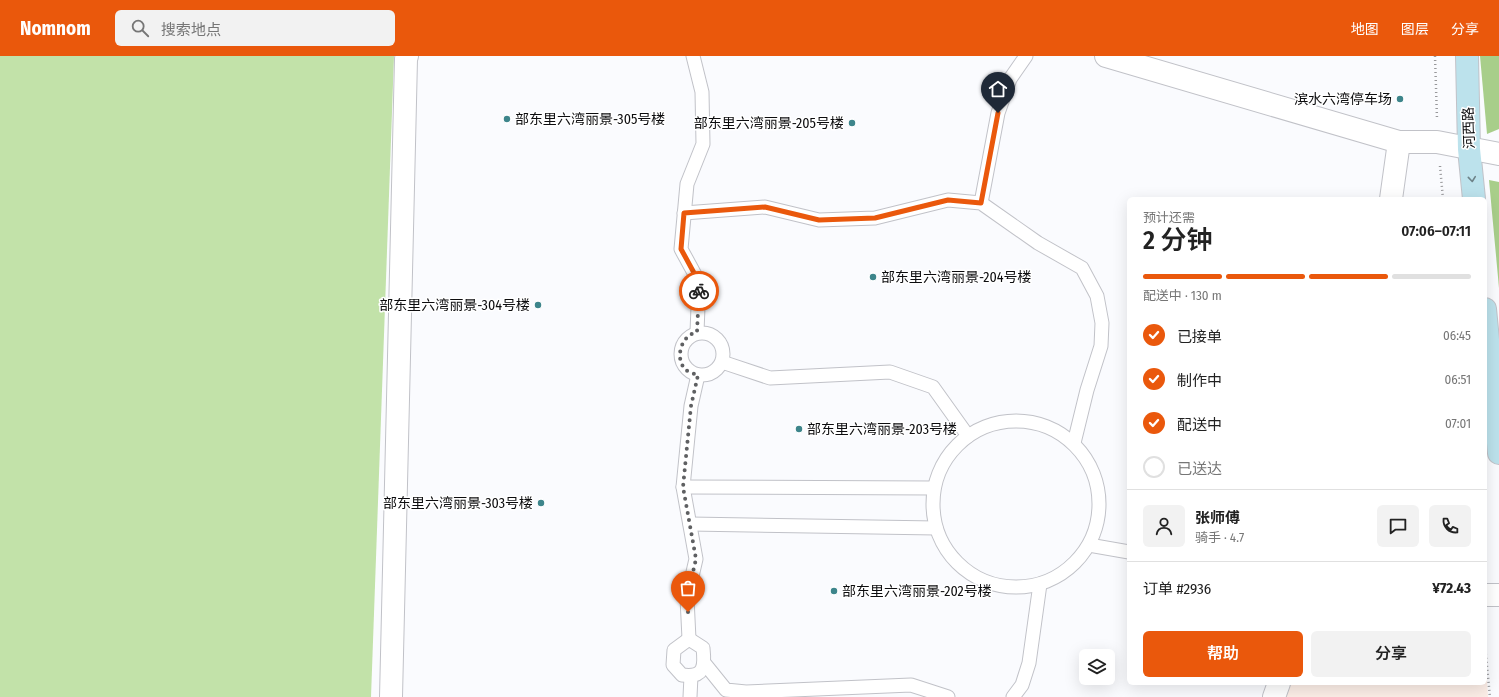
<!DOCTYPE html>
<html lang="zh">
<head>
<meta charset="utf-8">
<style>
  body { margin:0; font-family:"Fira Sans Condensed","Noto Sans SC",sans-serif; background:#f2f2f2; color:#222; height:100vh; display:flex; flex-direction:column; font-size:15px; white-space:nowrap }
  * { box-sizing:border-box; margin:0 }
  p { font-size:13px; color:#767676 }
  .icon { flex:none; width:22px; height:22px; fill:none; stroke:currentColor; stroke-width:2; stroke-linecap:round; stroke-linejoin:round }
  .map { position:relative; flex:1; overflow:hidden }
  .side { position:absolute; left:1127px; top:141px; width:360px; height:488px; display:flex; flex-direction:column; background:#fff; border-radius:6px; box-shadow:0 4px 16px #0002 }
  .side>* { flex:none }
  .fabs { position:absolute; left:1079px; top:593px; display:grid; gap:8px }
  .fabs a { display:grid; place-items:center; width:36px; height:36px; border-radius:6px; background:#fff; box-shadow:0 4px 16px #0002; font-size:20px }
  .pin { position:absolute; display:grid; place-items:center; width:34px; height:34px; color:#fff; margin:-41px -17px; border-radius:50% 50% 50% 0; rotate:-45deg; box-shadow:0 0 4px #0007 }
  .pin .icon { rotate:45deg }
  .courier { position:absolute; display:grid; place-items:center; width:40px; height:40px; margin:-20px; border:3px solid #ea580c; border-radius:50%; background:#fff; color:#222; box-shadow:0 1px 5px #0007 }
  .head em { font-style:normal; font-weight:600 }
  .head div { display:flex; flex-direction:column-reverse }
  .head { display:flex; align-items:center; justify-content:space-between; height:68px; padding:0 16px }
  h1 { font-size:26px; font-weight:600; line-height:30px }
  .bar { display:grid; grid-template-columns:repeat(4,1fr); gap:6px 4px; align-content:center; height:48px; padding:0 16px }
  .bar i { height:5px; border-radius:3px; background:#e0e0e0 }
  .bar .on { background:#ea580c }
  .bar p { grid-column:span 4 }
  .line { display:flex; align-items:center; gap:10px; padding:0 16px; border-top:1px solid #e0e0e0 }
  .line div { flex:1 }
  .round { display:grid; place-items:center; flex:none; width:42px; height:42px; border-radius:6px; background:#f2f2f2 }
  ol { padding:0 16px; list-style:none }
  li { display:flex; align-items:center; gap:12px; height:44px }
  li p { margin-inline-start:auto }
  li .icon { padding:4px; border-radius:50%; background:#ea580c; color:#fff; stroke-width:4 }
  li:last-child { color:#767676 }
  li i { width:22px; height:22px; border:2px solid #e0e0e0; border-radius:50% }
  .button { display:flex; gap:8px; margin-top:auto; padding:8px 16px }
  .button a { flex:1; height:46px; border-radius:6px; background:#ea580c; color:#fff; font-size:16px; font-weight:600; line-height:46px; text-align:center }
  .button a+a { background:#f2f2f2; color:#222 }
  header { display:flex; align-items:center; gap:24px; box-sizing:border-box; height:56px; padding:0 20px; background:#ea580c; color:#fff }
  header strong { font-size:19px }
  nav { display:flex; gap:22px; margin-inline-start:auto; font-size:14px }
  .search { width:280px; height:36px; background:#f2f2f2; display:flex; align-items:center; gap:10px; box-sizing:border-box; padding:0 14px; border-radius:6px; color:#767676; font-size:15px }
  .map>svg:first-child { display:block }
</style>
</head>
<body>
<header>
<strong>Nomnom</strong>
<div class="search"><svg class="icon" aria-label="search" viewBox="0 0 24 24"><circle cx="10" cy="10" r="6"/><path d="M15 15l6 6"/></svg>搜索地点</div>
<nav><a>地图</a><a>图层</a><a>分享</a></nav>
</header>
<div class="map">
<svg width="1499" height="641" viewBox="0 0 1499 641">
  <rect width="100%" height="100%" fill="#fafbfe"/>
  <polygon fill="#fceee7" points="1485,585 1488,641 1284,641 1290,627 1485,627"/>
  <polygon fill="#c2e2a9" points="0,0 394,0 371,641 0,641"/>
  <g fill="#a8ce8a">
    <polygon points="1480,0 1499,0 1499,73 1487,78"/>
    <polygon points="1489,124 1499,126 1499,232"/>
  </g>
  <g fill="none" stroke-linecap="round" stroke-linejoin="round">
    <g stroke="#c1c2c8" stroke-width="15">
      <g id="service">
        <polyline points="693,0 702,36 703,88 687,128 681,193 699,226 697,276"/>
        <polyline points="981,147 998,57 1010,23 1026,0"/>
        <polyline points="684,157 765,151 819,164 875,162 948,144 981,147 1038,187 1082,212 1097,240 1102,267 1101,290 1087,334 1074,387"/>
        <circle cx="702" cy="298" r="21"/>
        <polyline points="722,306 770,322 890,316 933,331 968,380"/>
        <circle cx="1016" cy="448" r="83"/>
        <polyline points="683,431 934,432"/>
        <polyline points="690,468 936,472"/>
        <polyline points="1089,489 1129,496"/>
        <polyline points="689,583 687,542 696,503 683,431 691,350 698,319"/>
        <path d="M689 583 703 592C705 610 705 622 682 619L673 609 674 594Z"/>
        <polyline points="705,608 726,634 746,636 911,629 948,641"/>
        <polyline points="690,641 691,620"/>
        <polyline points="1013,641 1022,629 1029,607 1040,528"/>
      </g>
    </g>
    <g stroke="#c1c2c8" stroke-width="24">
      <g id="minor">
        <polyline points="1106,0 1399,86 1437,86 1499,98"/>
        <polyline points="1391,143 1399,86"/>
        <polyline points="1485,539 1499,539"/>
        <polyline points="391,641 406,3 407,0"/>
        <polyline points="1274,641 1279,627"/>
      </g>
    </g>
    <g stroke="#c1c2c8" stroke-width="24">
      <g id="secondary">
        <polyline points="1467,0 1469,93 1474,143"/>
        <polyline points="1485,253 1499,397"/>
      </g>
    </g>
    <g stroke="#98989b" stroke-width="2.5" stroke-dasharray="1 3" stroke-linecap="butt">
      <polyline points="1435,0 1437,63"/>
      <polyline points="1440,110 1443,143"/>
      <polyline points="1485,590 1490,641"/>
    </g>
    <use href="#service" stroke="#fff" stroke-width="13"/>
    <use href="#minor" stroke="#fff" stroke-width="22"/>
    <use href="#secondary" stroke="#bce2ec" stroke-width="22"/>
  </g>
  <defs><path id="oneway-chevron" d="M-2-3.5L2.5 0L-2 3.5" fill="none" stroke-width="1.6" stroke-linecap="round" stroke-linejoin="round"/></defs>
  <use stroke="#6d8288" href="#oneway-chevron" transform="translate(1472 123) rotate(84)"/>
  <g fill="none" stroke-linecap="round" stroke-linejoin="round">
    <path stroke="#5f6062" stroke-width="4" stroke-dasharray="0 7.2" d="M688 556 687 542 696 503 683 431 691 350 698 319C694 318 689 316 686 314 674 303 681 279 697 276L699 235"/>
    <polyline stroke="#ea580c" stroke-width="5" points="699,235 699,226 681,193 684,157 765,151 819,164 875,162 948,144 981,147 998,57"/>
  </g>
  <g fill="#3d858b" stroke="#fff" stroke-width="1.5">
    <circle cx="1400" cy="43" r="4"/>
    <circle cx="507" cy="63" r="4"/>
    <circle cx="852" cy="67" r="4"/>
    <circle cx="873" cy="221" r="4"/>
    <circle cx="538" cy="249" r="4"/>
    <circle cx="799" cy="373" r="4"/>
    <circle cx="541" cy="447" r="4"/>
    <circle cx="834" cy="535" r="4"/>
  </g>
  <g text-anchor="middle" dominant-baseline="central" stroke-width="3" stroke-linejoin="round" paint-order="stroke">
    <g font-size="14" fill="#0c0c0e" stroke="#fff" text-anchor="end">
      <text x="1392" y="43">滨水六湾停车场</text>
      <text x="515" y="63" text-anchor="start">部东里六湾丽景-305号楼</text>
      <text x="844" y="67">部东里六湾丽景-205号楼</text>
      <text x="881" y="221" text-anchor="start">部东里六湾丽景-204号楼</text>
      <text x="530" y="249">部东里六湾丽景-304号楼</text>
      <text x="807" y="373" text-anchor="start">部东里六湾丽景-203号楼</text>
      <text x="533" y="447">部东里六湾丽景-303号楼</text>
      <text x="842" y="535" text-anchor="start">部东里六湾丽景-202号楼</text>
    </g>
    <g font-size="14" fill="#0c0c0e" stroke="#fff">
      <text transform="translate(1469 72) rotate(-92)">河西路</text>
    </g>
  </g>
</svg>
<div class="fabs">
<a><svg class="icon" aria-label="layers" viewBox="0 0 24 24"><path d="M12 4l9 5-9 5-9-5zM3 14l9 5 9-5"/></svg></a>
</div>
<div class="pin" style="left:688px;top:556px;background:#ea580c"><svg class="icon" aria-label="bag" viewBox="0 0 24 24"><path d="M5 8h14l-1 12H6zM9 8a3 3 0 0 1 6 0"/></svg></div>
<div class="pin" style="left:998px;top:57px;background:#1f2937"><svg class="icon" aria-label="home" viewBox="0 0 24 24"><path d="M3 11l9-7 9 7M6 9v11h12V9"/></svg></div>
<div class="courier" style="left:699px;top:235px"><svg class="icon" aria-label="bike" viewBox="0 0 24 24"><circle cx="6" cy="16" r="4"/><circle cx="18" cy="16" r="4"/><path d="M6 16l4-8h5l3 8M10 8l3 8H6M13 5h3"/></svg></div>
<section class="side">
<div class="head"><div><h1>2 分钟</h1><p>预计还需</p></div><em>07:06–07:11</em></div>
<div class="bar"><i class="on"></i><i class="on"></i><i class="on"></i><i></i><p>配送中 · 130 m</p></div>
<ol>
<li><svg class="icon" aria-label="check" viewBox="0 0 24 24"><path d="M5 12l5 5 9-10"/></svg>已接单<p>06:45</p></li>
<li><svg class="icon" aria-label="check" viewBox="0 0 24 24"><path d="M5 12l5 5 9-10"/></svg>制作中<p>06:51</p></li>
<li><svg class="icon" aria-label="check" viewBox="0 0 24 24"><path d="M5 12l5 5 9-10"/></svg>配送中<p>07:01</p></li>
<li><i></i>已送达</li>
</ol>
<div class="line" style="height:72px"><a class="round"><svg class="icon" aria-label="person" viewBox="0 0 24 24"><circle cx="12" cy="8" r="4"/><path d="M4 21q1-7 8-7t8 7"/></svg></a><div><b>张师傅</b><p>骑手 · 4.7</p></div><a class="round"><svg class="icon" aria-label="chat" viewBox="0 0 24 24"><path d="M4 5h16v11H9l-5 4z"/></svg></a><a class="round"><svg class="icon" aria-label="phone" viewBox="0 0 24 24"><path d="M5 4h4l2 5-3 2q2 4 5 5l2-3 5 2v4C11 20 4 13 5 4z"/></svg></a></div>
<div class="line" style="height:52px"><div>订单 #2936</div><b>¥72.43</b></div>
<div class="button"><a>帮助</a><a>分享</a></div>
</section>
</div>
</body>
</html>
